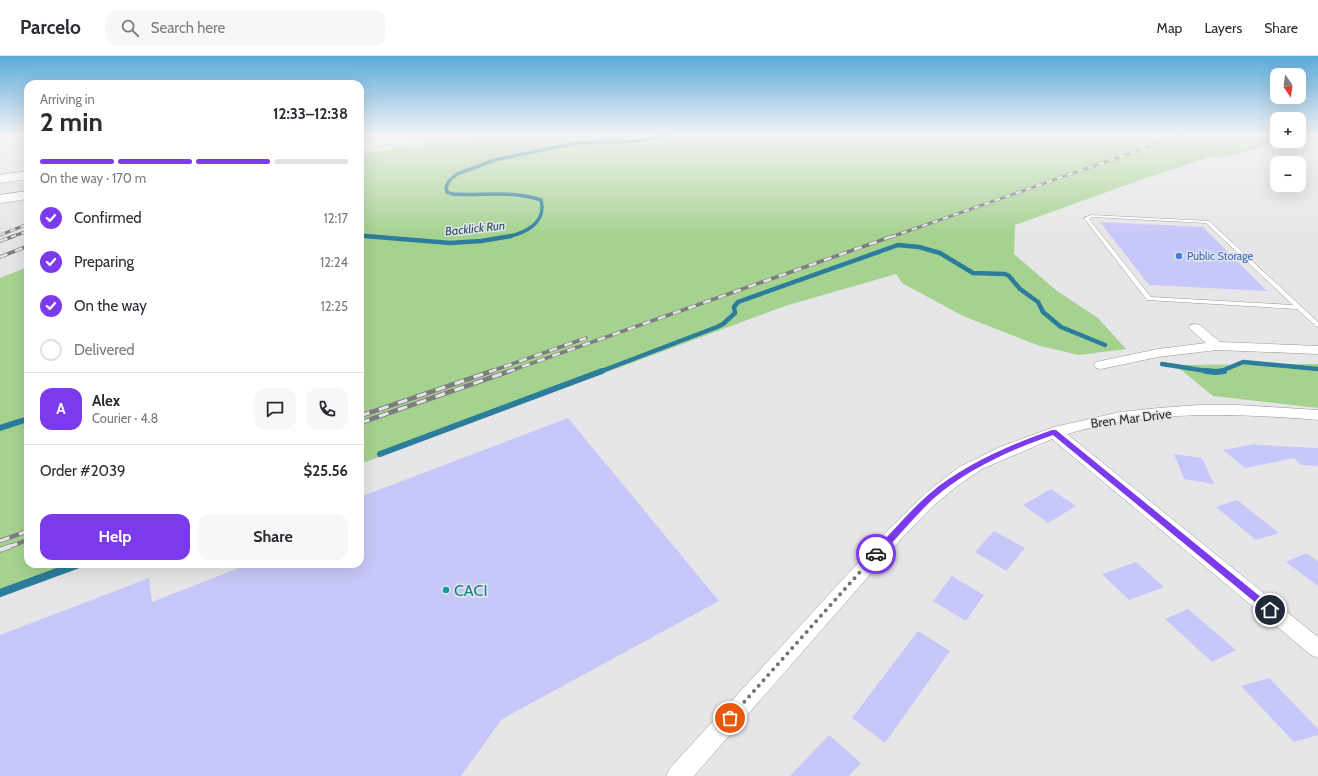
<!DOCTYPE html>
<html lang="en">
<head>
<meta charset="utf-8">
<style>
  body { margin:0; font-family:Cabin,sans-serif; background:#f7f7f7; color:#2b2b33; height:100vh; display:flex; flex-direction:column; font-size:15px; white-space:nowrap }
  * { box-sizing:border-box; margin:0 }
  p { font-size:13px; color:#7c7c81 }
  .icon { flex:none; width:22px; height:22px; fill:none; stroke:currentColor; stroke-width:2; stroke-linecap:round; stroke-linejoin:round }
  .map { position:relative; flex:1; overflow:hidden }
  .side { position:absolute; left:24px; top:24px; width:340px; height:488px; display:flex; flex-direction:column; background:#fff; border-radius:12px; box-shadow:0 4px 16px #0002 }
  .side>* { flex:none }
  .needle { width:26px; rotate:166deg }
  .buttons { position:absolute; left:1270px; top:12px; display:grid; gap:8px }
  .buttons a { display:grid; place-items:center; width:36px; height:36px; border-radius:8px; background:#fff; box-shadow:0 4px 16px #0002; font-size:20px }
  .pin { position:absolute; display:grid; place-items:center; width:34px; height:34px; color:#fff; margin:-17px; border:2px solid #fff; border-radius:50%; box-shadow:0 1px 4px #0007 }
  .courier { position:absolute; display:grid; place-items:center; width:40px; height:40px; margin:-20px; border:3px solid #7c3aed; border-radius:50%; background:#fff; color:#222; box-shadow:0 1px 5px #0007 }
  .head em { font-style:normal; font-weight:700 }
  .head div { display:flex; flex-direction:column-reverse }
  .head { display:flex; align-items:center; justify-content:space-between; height:68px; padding:0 16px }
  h1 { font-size:26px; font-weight:700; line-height:30px }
  .bar { display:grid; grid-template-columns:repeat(4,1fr); gap:6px 4px; align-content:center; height:48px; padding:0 16px }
  .bar i { height:5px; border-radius:3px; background:#e1e1e2 }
  .bar .on { background:#7c3aed }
  .bar p { grid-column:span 4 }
  .line { display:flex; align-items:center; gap:10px; padding:0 16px; border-top:1px solid #e1e1e2 }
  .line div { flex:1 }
  .round { display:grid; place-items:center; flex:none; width:42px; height:42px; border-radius:12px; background:#f7f7f7 }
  ol { padding:0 16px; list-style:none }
  li { display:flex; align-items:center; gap:12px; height:44px }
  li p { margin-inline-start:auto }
  li .icon { padding:4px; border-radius:50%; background:#7c3aed; color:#fff; stroke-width:4 }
  li:last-child { color:#7c7c81 }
  li i { width:22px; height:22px; border:2px solid #e1e1e2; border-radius:50% }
  .cta { display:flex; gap:8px; margin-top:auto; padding:8px 16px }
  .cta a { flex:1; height:46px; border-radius:12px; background:#7c3aed; color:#fff; font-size:16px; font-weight:700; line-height:46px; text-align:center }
  .cta a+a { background:#f7f7f7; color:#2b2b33 }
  header { display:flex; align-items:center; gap:24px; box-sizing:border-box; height:56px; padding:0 20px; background:#fff; border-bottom:1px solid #e1e1e2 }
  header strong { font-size:19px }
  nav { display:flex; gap:22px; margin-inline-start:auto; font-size:14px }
  .search { width:280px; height:36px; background:#f7f7f7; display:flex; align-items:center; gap:10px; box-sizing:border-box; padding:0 14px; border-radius:12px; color:#7c7c81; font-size:15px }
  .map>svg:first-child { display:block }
</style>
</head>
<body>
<header>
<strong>Parcelo</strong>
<div class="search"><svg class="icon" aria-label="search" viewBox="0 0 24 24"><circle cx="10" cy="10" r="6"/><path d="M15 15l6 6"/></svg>Search here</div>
<nav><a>Map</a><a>Layers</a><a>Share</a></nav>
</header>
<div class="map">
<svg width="1318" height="720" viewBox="0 0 1318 720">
  <rect width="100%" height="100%" fill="#e6e6e8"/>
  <g fill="#a6d290">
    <polygon points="487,78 1277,78 1277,85 1284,85 1222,102 1210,101 1140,124 1015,169 1014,198 1057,235 1098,262 1126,293 1079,299 1040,290 963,260 902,227 896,218 785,250 360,408 360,98"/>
    <polygon points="28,211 28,508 87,508 0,539 0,222"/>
    <polygon points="1318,308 1318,352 1213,340 1175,309"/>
  </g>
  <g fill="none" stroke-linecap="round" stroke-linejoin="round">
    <g stroke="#2b7d9b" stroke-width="3.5">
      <polyline points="360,180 382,181"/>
      <path d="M507 181C525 177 547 167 541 144 512 134 482 140 452 138L447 136 446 131 449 125 457 118 495 104 575 87 637 85 674 78"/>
    </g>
    <g stroke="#2b7d9b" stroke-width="4.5">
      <polyline points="365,180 450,187 481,185 511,180"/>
      <polyline points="1162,308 1213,316"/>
      <polyline points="599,316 717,271 723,268 735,257 734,251 738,246 898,189 919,191 940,197 973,217 1005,218 1009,220 1020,233 1038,246 1043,256 1061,271 1105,289"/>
      <polyline points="1219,316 1243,306 1318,313"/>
    </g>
    <g stroke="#2b7d9b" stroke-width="6">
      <polyline points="1206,315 1216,316 1224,315"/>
      <polyline points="0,372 28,363"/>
      <polyline points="380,398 602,315"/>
    </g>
    <polyline stroke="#2b7d9b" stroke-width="8" points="0,537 79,508"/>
  </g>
  <g fill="#c8c7f9">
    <polygon points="1100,166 1203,171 1267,235 1149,229"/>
    <polygon points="568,362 719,545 502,663 461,720 0,720 0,579 149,522 152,546 249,508 360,508 360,441"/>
    <polygon points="1255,388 1257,389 1318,392 1318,410 1301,409 1294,402 1245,412 1223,394"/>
    <polygon points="1174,398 1202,402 1214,428 1184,423"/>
    <polygon points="1051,433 1076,450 1048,467 1023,449"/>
    <polygon points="1237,444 1279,477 1256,484 1216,451"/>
    <polygon points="994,475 1025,492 1006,515 975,496"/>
    <polygon points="1306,497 1318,505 1318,530 1286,506"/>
    <polygon points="1136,506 1164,531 1129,544 1102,518"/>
    <polygon points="952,520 984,539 966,565 933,545"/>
    <polygon points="1188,553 1236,594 1212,606 1165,563"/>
    <polygon points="918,575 950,595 885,687 852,662"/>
    <polygon points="1269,622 1318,673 1318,679 1294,686 1241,630"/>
    <polygon points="829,679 861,707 849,720 790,720"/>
  </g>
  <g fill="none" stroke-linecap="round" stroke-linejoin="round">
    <g stroke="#969698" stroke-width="1">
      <path id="service" d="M1091 159 1209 165 1318 266V271L1316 270 1297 253 1147 244 1084 162ZM1092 161 1206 167 1293 249 1151 241 1089 163Z"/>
    </g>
    <g stroke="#969698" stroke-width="1">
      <g id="minor">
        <polygon points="1195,268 1200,269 1220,286 1318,290 1318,298 1217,294 1158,301 1101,313 1096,312 1094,309 1096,306 1158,293 1206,287 1189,272 1190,269"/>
        <path d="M1199 349H1238L1318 354V364C1234 357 1148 354 1067 378L1318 581V602L1311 599 1052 383 982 413 957 430 932 451 901 483 694 720H666L670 712 889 473 928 435 959 411 1000 391 1054 371 1120 356 1159 352Z"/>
      </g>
    </g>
    <g stroke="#969698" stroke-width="1">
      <g id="motorway">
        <polygon points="413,78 443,78 441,81 437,82 360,93 360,85"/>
        <polygon points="28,115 28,123 0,127 0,119"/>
        <polygon points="28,135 28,143 0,147 0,139"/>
      </g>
    </g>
    <use href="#service" fill="#fff" fill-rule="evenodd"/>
    <use href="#minor" fill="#fff" fill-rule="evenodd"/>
    <use href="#motorway" fill="#fff" fill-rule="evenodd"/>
    <g stroke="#7d7d7f" stroke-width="3">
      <g id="rail-far3">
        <polyline points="0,179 28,168"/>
        <polyline points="11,181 28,175"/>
        <polyline points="891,181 1185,78"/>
      </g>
    </g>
    <g stroke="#7d7d7f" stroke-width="3.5">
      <g id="rail-far2">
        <polyline points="0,185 14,180"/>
        <polyline points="0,201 28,190"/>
        <polyline points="489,316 586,282"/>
        <polyline points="507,316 893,180"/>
      </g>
    </g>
    <g stroke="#7d7d7f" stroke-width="4.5">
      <g id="rail-far1">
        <polyline points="360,360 492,315"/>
        <polyline points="360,367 510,315"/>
        <polyline points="0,485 28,475"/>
        <polyline points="8,491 28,484"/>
      </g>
    </g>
    <g stroke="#7d7d7f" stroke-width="5.5">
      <polyline id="rail" points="0,494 11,490"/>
    </g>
    <use href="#rail-far3" stroke="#e6e6e8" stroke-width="2" stroke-dasharray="5.5" stroke-linecap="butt"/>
    <use href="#rail-far2" stroke="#e6e6e8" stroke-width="2.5" stroke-dasharray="8" stroke-linecap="butt"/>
    <use href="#rail-far1" stroke="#e6e6e8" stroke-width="3" stroke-dasharray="10" stroke-linecap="butt"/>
    <use href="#rail" stroke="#e6e6e8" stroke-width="4" stroke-dasharray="12" stroke-linecap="butt"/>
  </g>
  <linearGradient id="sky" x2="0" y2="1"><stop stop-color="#5aaada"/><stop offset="0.44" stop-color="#f4f4f5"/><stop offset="1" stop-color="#f4f4f5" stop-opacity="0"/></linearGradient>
  <rect width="1318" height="179" fill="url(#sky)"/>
  <path fill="#7c3aed" d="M1052 374H1056L1273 551 1274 554 1273 556H1267L1053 379C1012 393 966 414 933 443 914 461 897 482 879 501H873V496C891 477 909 456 928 439 963 409 1009 389 1052 374Z"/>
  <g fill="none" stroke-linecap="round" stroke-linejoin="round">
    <polyline stroke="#747475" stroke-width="4" stroke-dasharray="0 7.2" points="730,662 876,498"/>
  </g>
  <circle fill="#3f7fe0" stroke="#e6e6e8" stroke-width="1.5" cx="1179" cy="200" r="4"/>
  <circle fill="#0f9aa8" stroke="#e6e6e8" stroke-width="1.5" cx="446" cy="534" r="4"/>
  <g text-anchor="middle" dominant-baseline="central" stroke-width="3" stroke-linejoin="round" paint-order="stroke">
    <g font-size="11" fill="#366cbe" stroke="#e6e6e8" text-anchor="start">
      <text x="1187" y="200">Public Storage</text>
    </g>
    <g font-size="12" font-style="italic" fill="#204d60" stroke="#e6e6e8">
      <text transform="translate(475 172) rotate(-6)">Backlick Run</text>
    </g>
    <g font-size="13" fill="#363637" stroke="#e6e6e8">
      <text transform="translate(1131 362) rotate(-7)">Bren Mar Drive</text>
    </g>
    <g font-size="16" fill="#0d838f" stroke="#e6e6e8" text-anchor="start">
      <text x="454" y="534">CACI</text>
    </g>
  </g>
</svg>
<div class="buttons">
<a><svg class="needle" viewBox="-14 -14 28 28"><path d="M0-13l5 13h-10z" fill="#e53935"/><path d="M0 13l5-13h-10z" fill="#7c7c81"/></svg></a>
<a>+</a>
<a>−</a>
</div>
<div class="pin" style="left:730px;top:662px;background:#ea580c"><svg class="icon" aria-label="bag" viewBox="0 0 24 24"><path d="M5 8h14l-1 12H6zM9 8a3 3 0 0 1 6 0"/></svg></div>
<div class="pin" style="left:1270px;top:554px;background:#1f2937"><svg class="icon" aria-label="home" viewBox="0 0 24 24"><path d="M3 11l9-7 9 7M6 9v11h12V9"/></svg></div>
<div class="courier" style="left:876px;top:498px"><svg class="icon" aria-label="car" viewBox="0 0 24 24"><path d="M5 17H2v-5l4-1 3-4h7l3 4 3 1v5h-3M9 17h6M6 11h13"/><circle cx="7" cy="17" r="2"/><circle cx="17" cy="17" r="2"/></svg></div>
<section class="side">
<div class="head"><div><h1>2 min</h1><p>Arriving in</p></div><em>12:33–12:38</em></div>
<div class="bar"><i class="on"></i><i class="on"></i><i class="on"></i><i></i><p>On the way · 170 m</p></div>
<ol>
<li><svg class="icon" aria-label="check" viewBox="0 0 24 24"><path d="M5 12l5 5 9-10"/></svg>Confirmed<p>12:17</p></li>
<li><svg class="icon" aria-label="check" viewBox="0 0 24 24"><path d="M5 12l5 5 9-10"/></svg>Preparing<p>12:24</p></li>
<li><svg class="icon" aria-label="check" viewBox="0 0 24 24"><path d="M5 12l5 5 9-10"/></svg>On the way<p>12:25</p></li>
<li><i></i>Delivered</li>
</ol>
<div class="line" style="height:72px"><b class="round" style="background:#7c3aed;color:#fff">A</b><div><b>Alex</b><p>Courier · 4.8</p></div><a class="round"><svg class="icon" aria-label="chat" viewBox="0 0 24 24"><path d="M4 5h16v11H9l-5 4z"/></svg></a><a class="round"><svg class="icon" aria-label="phone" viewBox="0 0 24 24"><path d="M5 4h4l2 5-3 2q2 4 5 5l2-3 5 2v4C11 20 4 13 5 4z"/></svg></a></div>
<div class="line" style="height:52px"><div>Order #2039</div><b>$25.56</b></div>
<div class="cta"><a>Help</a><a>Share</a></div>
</section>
</div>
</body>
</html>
